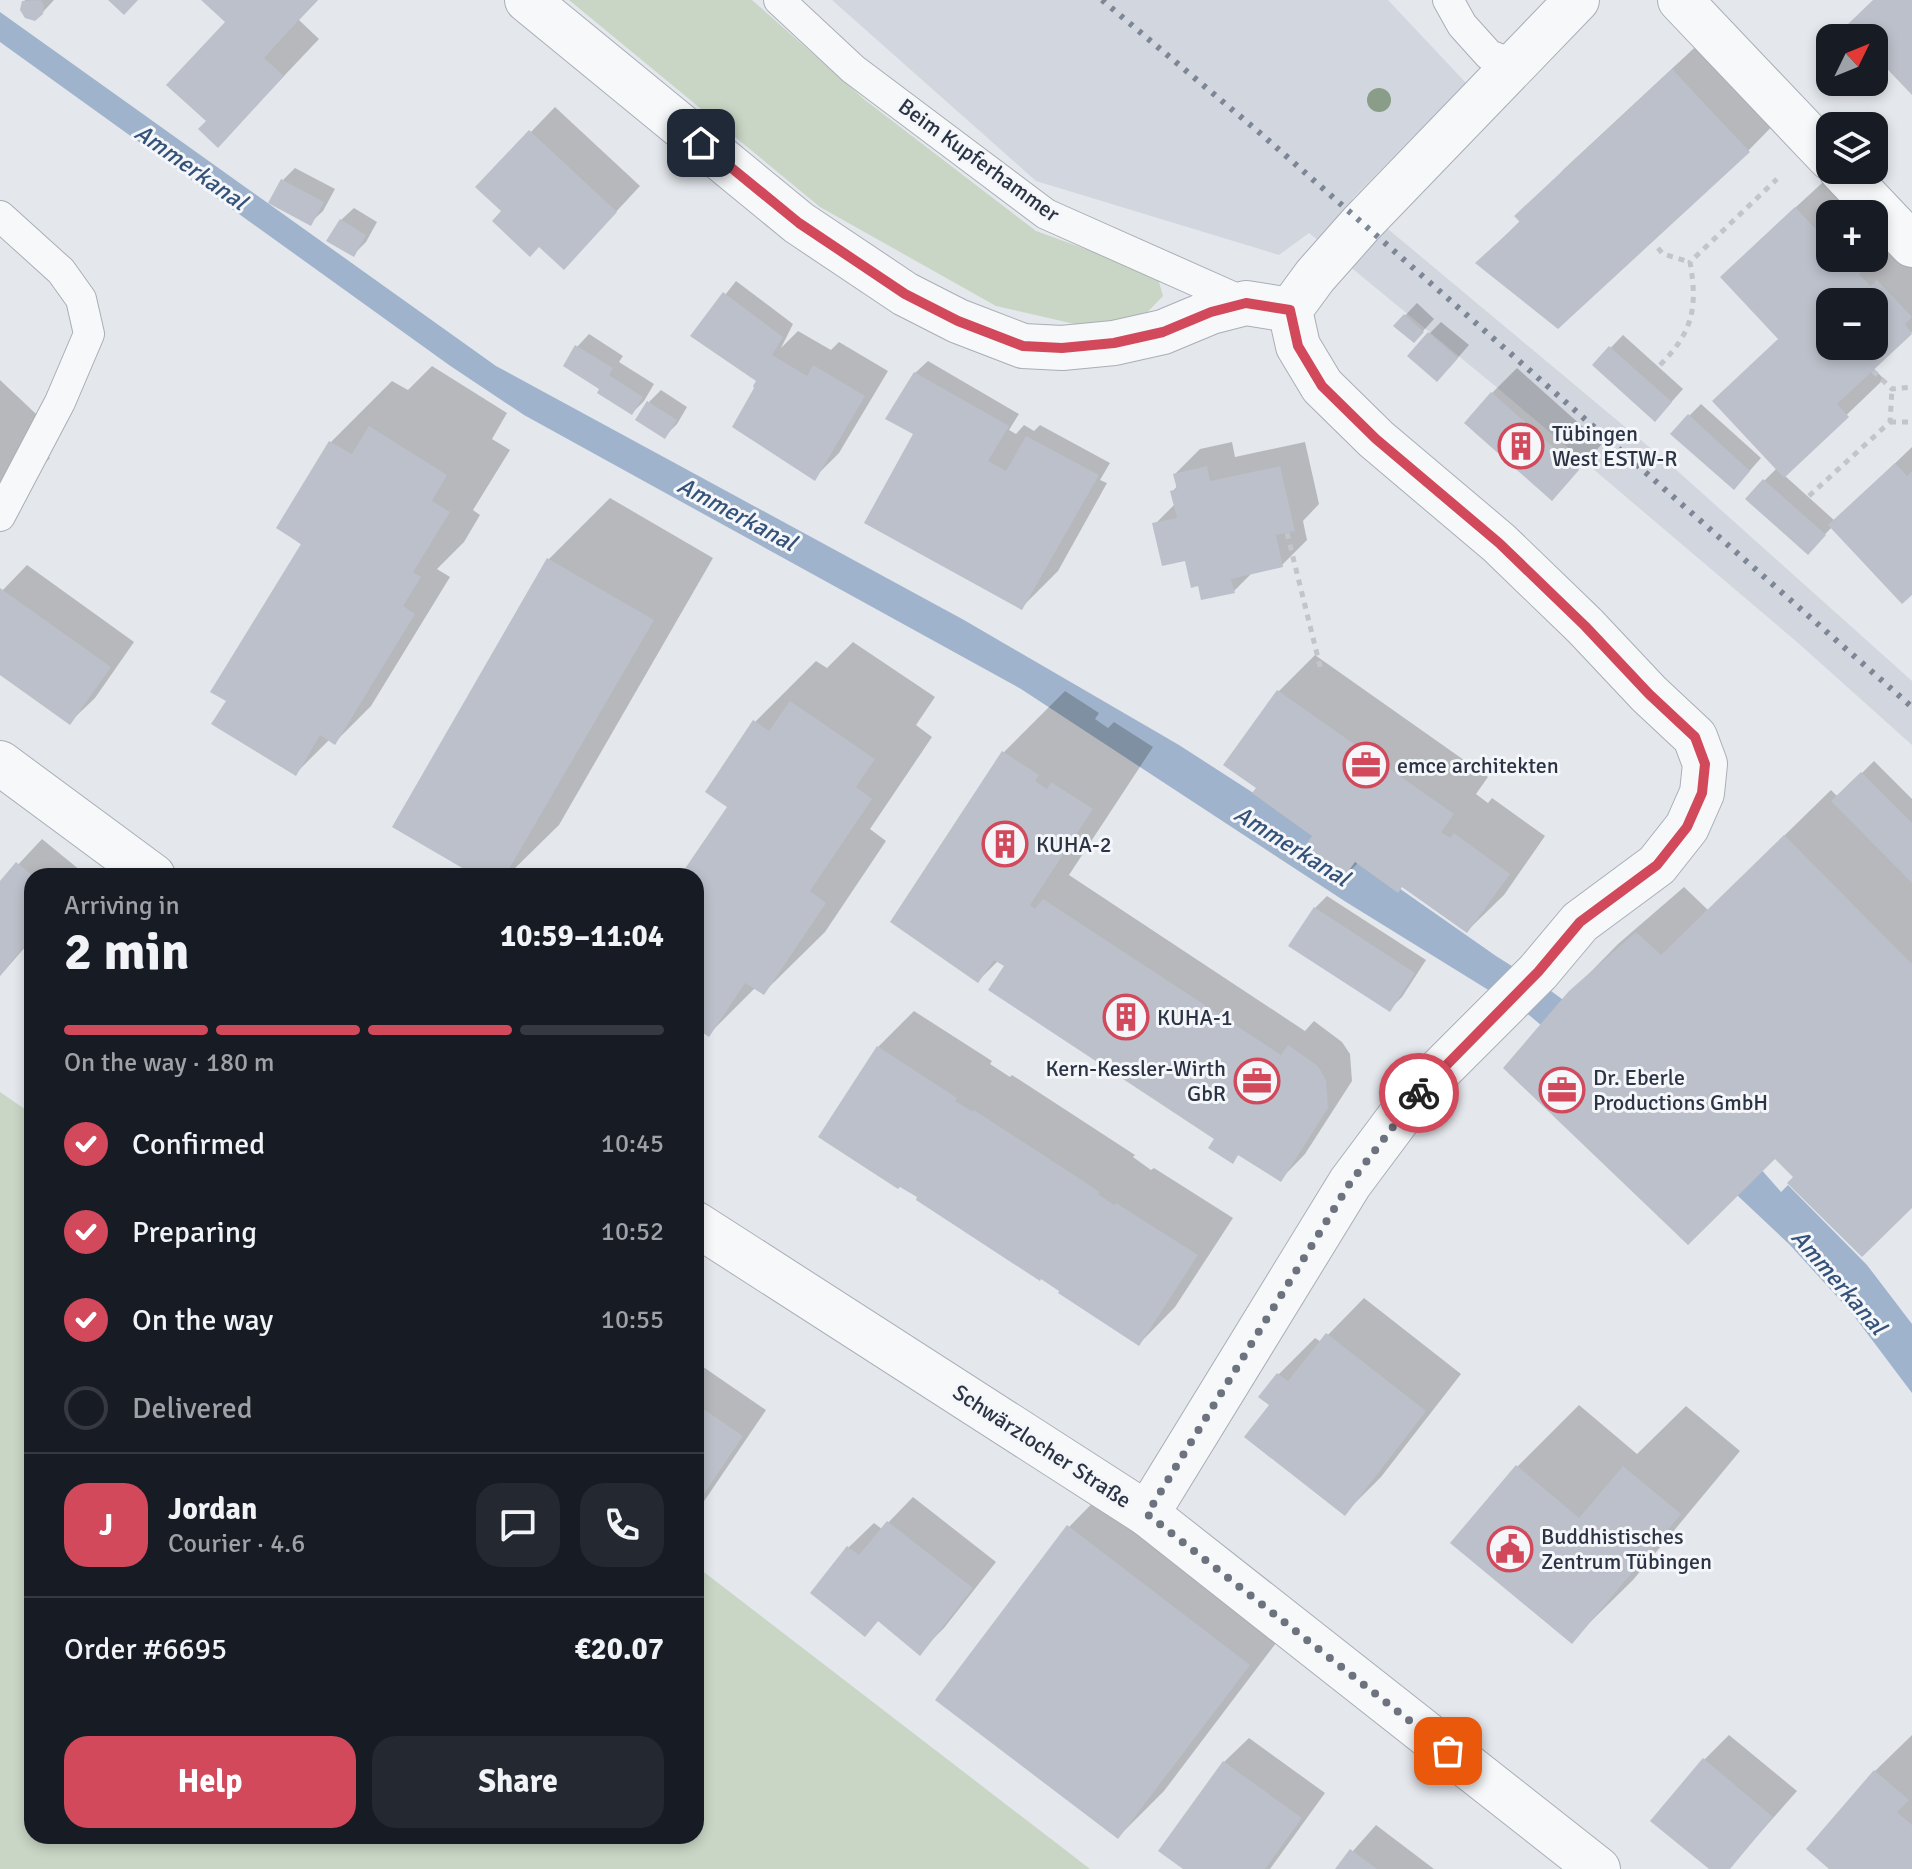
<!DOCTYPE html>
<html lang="en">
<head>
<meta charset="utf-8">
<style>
  body { margin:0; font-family:Signika,sans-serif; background:#242831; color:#f1f3f6; height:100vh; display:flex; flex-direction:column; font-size:30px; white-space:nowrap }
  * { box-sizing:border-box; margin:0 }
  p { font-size:26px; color:#9ea1a6 }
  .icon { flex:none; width:44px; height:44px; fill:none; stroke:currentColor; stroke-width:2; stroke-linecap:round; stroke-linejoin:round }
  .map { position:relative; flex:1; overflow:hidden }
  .side { position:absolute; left:24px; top:868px; width:680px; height:976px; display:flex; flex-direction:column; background:#171b24; border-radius:24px; box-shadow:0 4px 12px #0003 }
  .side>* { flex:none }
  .needle { width:52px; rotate:47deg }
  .controls { position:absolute; left:1816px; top:24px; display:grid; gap:16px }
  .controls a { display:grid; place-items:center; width:72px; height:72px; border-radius:16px; background:#171b24; box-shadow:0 4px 12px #0003; font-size:40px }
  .pin { position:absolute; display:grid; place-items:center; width:68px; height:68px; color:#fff; margin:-34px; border-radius:16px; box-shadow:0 4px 12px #0006 }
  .courier { position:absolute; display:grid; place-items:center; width:80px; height:80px; margin:-40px; border:6px solid #d1495b; border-radius:50%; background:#fff; color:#222; box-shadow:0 2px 10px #0007 }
  .headline em { font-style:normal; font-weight:700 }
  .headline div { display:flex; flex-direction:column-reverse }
  .headline { display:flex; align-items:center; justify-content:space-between; height:136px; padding:0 40px }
  h1 { font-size:52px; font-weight:700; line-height:60px }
  .bar { display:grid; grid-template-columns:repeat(4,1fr); gap:12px 8px; align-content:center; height:96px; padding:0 40px }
  .bar i { height:10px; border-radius:6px; background:#363941 }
  .bar .on { background:#d1495b }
  .bar p { grid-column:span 4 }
  .line { display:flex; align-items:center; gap:20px; padding:0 40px; border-top:2px solid #363941 }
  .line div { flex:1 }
  .round { display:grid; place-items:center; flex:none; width:84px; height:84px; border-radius:24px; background:#242831 }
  ol { padding:0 40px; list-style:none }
  li { display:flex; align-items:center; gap:24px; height:88px }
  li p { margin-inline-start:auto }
  li .icon { padding:8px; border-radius:50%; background:#d1495b; color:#fff; stroke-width:4 }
  li:last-child { color:#9ea1a6 }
  li i { width:44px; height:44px; border:4px solid #363941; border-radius:50% }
  .action { display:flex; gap:16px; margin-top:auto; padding:16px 40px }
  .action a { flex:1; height:92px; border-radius:24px; background:#d1495b; color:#fff; font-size:32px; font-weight:700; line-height:92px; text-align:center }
  .action a+a { background:#242831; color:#f1f3f6 }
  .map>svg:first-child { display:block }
</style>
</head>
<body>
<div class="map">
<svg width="1912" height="1869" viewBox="0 0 1912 1869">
  <rect width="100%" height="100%" fill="#e4e7ec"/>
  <polygon fill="#d2d6de" points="832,0 1388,0 1466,83 1352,199 1673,467 1912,681 1912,745 1797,642 1500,390 1309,233 1279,255 1036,181"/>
  <g fill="#c9d6c5">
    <polygon points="569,0 752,0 865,100 1036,231 1157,275 1163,296 1137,323 1096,329 996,306 820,207"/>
    <polygon points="0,1092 32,1114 32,1836 696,1836 696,1566 1090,1869 0,1869"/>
  </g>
  <polygon fill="#9fb4cc" points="0,12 496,366 964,620 1179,745 1376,872 1496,956 1551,991 1618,1040 1713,1115 1781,1192 1788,1185 1867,1265 1912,1324 1912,1393 1851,1312 1789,1244 1688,1149 1529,1015 1346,902 1021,689 524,415 449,365 0,42"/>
  <g fill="#0003" fill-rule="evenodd">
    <polygon points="25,0 54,0 42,13 24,2"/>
    <polygon points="204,0 318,0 299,20 319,39 218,146 209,121 228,22"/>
    <polygon points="1720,24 1794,104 1748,151 1478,263 1521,220 1563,170"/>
    <polygon points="555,107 640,186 588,242 503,211 478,187"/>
    <polygon points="295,168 335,189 323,211 310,223 283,180"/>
    <path d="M1833 173 1912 248V332L1873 368 1884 379 1784 475 1835 521 1912 447V592L1832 527 1808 552 1764 481 1777 468 1780 338 1759 241ZM1830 214H1874V258H1830ZM1830 302H1874V346H1830Z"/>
    <polygon points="354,208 377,222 366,242 354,254 341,220"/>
    <polygon points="736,281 793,324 781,348 798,331 831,350 839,342 888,371 839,453 814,478 765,370 693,336"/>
    <polygon points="1417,303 1434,319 1414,341 1396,325"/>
    <polygon points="1441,322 1469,345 1449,368 1429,334"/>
    <polygon points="589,334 623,356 619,362 654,384 644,401 632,413 602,389 577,347"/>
    <polygon points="1623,335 1683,389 1667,407 1594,365"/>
    <polygon points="928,361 1019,414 1009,430 1016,434 1024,425 1034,431 1040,425 1110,463 1100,480 1107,483 1058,571 1022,607 919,426 915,373"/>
    <polygon points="432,366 507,413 492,439 510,450 473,510 480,515 464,542 437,569 450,577 371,706 335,742 330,739 295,774 228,700 302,545 279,528 331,442 392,381 408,390"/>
    <polygon points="1517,368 1602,444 1552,498 1492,393"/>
    <polygon points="0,380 52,429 36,445 50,458 0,509"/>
    <polygon points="661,390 687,407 677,424 665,436 649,402"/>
    <polygon points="1701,404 1761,458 1746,475 1689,416"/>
    <polygon points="1232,442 1235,457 1305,442 1319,504 1303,521 1307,540 1282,565 1253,572 1234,591 1199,583 1186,559 1155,524 1176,503 1173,491 1178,485 1175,474 1200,449"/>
    <polygon points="610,498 713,558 559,825 507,876 480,876 394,826 549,559"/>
    <polygon points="27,565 134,642 95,698 70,722 0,672 0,593"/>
    <polygon points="853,642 935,697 916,725 932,737 870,829 886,841 825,932 763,993 755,988 709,1034 696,1025 696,876 682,876 730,807 755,722 816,661 827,668"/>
    <polygon points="1315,655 1488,777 1476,794 1488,803 1492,798 1545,836 1504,895 1467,931 1402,886 1359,862 1337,884 1315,836 1258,787 1226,765 1279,691"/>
    <polygon points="1065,691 1099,713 1095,719 1108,728 1114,722 1153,747 1069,875 1305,1031 1314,1021 1342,1042 1350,1054 1352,1081 1305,1154 1281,1179 1240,1153 1232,1161 1217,1139 1006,965 999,960 978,981 893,922 1004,752"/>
    <polygon points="1874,761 1912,799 1912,1206 1796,1177 1775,1156 1571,992 1618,944 1684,887 1708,910 1831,790 1838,797"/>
    <polygon points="42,839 86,875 32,876 32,939 0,976 0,884"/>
    <polygon points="1327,896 1426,960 1402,997 1390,1009 1315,908"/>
    <polygon points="914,1011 992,1061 990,1064 1010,1077 1012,1075 1135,1155 1133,1157 1151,1170 1154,1168 1233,1218 1175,1307 1139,1344 878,1047"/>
    <polygon points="1364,1298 1461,1374 1381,1477 1345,1513 1271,1405 1261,1397 1279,1374 1315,1338 1321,1342"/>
    <polygon points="696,1362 766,1410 696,1513"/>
    <polygon points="1579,1405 1637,1454 1686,1406 1740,1451 1633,1580 1571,1641 1453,1543 1518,1466"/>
    <polygon points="1115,1480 1295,1618 1164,1791 1118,1837 1069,1527"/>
    <polygon points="913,1497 996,1562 944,1628 919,1653 879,1620 865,1634 813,1593 849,1547 874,1523 882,1529"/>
    <polygon points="1729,1735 1797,1791 1728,1869 1712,1869 1704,1760"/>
    <polygon points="1912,1735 1912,1869 1832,1869 1875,1771"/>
    <polygon points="1249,1738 1325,1793 1270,1869 1187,1869 1224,1762"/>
    <polygon points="1376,1825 1434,1869 1337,1869"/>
  </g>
  <g fill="#bbc0ca" fill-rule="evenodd">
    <polygon points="41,0 44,6 43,14 35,21 25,18 20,10 22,1"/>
    <polygon points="108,0 138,0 124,15"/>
    <polygon points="201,0 317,0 264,58 284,76 218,148 198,129 206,121 166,85 225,22"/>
    <polygon points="1873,0 1912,0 1912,95 1874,55 1874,38 1858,38 1846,26"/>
    <polygon points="1672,69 1750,152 1558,329 1475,263 1520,222 1514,216"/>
    <polygon points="529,130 617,212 564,270 539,247 530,257 492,221 501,211 475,187"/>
    <polygon points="281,179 324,202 311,226 268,203"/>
    <path d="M1795 207 1823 237 1827 233 1830 235V258H1851L1863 271 1859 274 1871 286 1877 280 1912 317 1905 324 1912 334 1837 404 1849 417 1784 478 1712 401 1778 339 1720 277ZM1830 302H1874V346H1830Z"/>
    <polygon points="340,219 366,235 354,257 326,241"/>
    <polygon points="723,292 783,337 772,355 807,376 813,365 865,396 815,481 732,427 754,388 753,386 756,381 690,336"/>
    <polygon points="1404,314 1424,332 1414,343 1393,326"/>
    <polygon points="1428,332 1458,358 1437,382 1407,356"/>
    <polygon points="575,345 613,368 609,375 643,397 632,415 597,393 599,389 563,366"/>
    <polygon points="1609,346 1672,402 1655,422 1592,365"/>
    <polygon points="914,372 1009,426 988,461 1006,471 1026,436 1099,475 1022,610 864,523 913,434 885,419"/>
    <polygon points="1491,392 1579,470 1552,501 1464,423"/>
    <polygon points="647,401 677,420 665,439 635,420"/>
    <polygon points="1688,414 1750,471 1734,490 1670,434"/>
    <polygon points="369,426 447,475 432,501 450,512 413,572 421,577 403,606 415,614 335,745 320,735 296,776 211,724 226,701 210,692 301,544 276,528 329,441 352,454"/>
    <polygon points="1895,463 1907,476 1912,471 1912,595 1902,604 1828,525"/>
    <polygon points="1207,466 1210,481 1280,466 1295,531 1276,535 1283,567 1231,579 1235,593 1201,600 1198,586 1191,588 1185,561 1162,566 1152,523 1177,518 1170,491 1177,489 1173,474"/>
    <polygon points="1763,479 1826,535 1808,555 1745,499"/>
    <polygon points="547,558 654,620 505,876 476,876 392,827"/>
    <polygon points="0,588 111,667 70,725 0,675"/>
    <polygon points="1277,690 1454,814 1441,832 1450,838 1454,833 1510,874 1467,933 1402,887 1398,893 1355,862 1338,886 1297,858 1312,836 1252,793 1256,788 1223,765"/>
    <polygon points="790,701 875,759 856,787 872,799 810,891 826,903 764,995 745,983 709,1037 696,1028 696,876 680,876 727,807 705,792 753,720 769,731"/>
    <polygon points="1002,751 1039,775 1035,781 1047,789 1051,782 1093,809 1030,905 1035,909 1043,899 1281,1055 1288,1045 1318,1066 1326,1080 1328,1108 1281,1182 1238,1155 1233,1164 1208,1148 1214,1139 988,990 1004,966 994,960 978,983 890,922"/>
    <polygon points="1861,772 1912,823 1912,883 1831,801"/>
    <polygon points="1784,835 1912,964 1912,1208 1862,1257 1787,1183 1793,1177 1775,1159 1688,1245 1503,1068 1569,991 1636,932 1661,955"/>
    <polygon points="16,862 32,875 32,937 0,975 0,881"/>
    <polygon points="1314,907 1415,973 1390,1012 1288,946"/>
    <polygon points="877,1046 957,1098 955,1101 973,1112 974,1110 1100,1192 1098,1194 1114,1205 1116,1203 1198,1255 1139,1346 1058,1293 1059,1291 1041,1279 1040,1281 916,1200 917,1197 900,1187 898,1189 818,1137"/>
    <polygon points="1326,1333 1426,1411 1345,1516 1244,1437 1269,1405 1258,1397 1277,1373 1288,1381"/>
    <polygon points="696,1404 743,1436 696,1506"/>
    <polygon points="1516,1465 1579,1518 1623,1466 1681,1514 1572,1644 1450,1543"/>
    <polygon points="887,1521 973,1588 920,1656 878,1621 865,1637 810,1593 847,1546 859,1555"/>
    <polygon points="1067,1525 1250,1665 1118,1839 935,1700"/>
    <polygon points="1703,1758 1773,1817 1730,1869 1709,1869 1650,1821"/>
    <polygon points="1223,1761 1302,1818 1265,1869 1183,1869 1158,1851"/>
    <polygon points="1874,1770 1909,1800 1897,1812 1912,1825 1912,1869 1829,1869 1806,1849"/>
    <polygon points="1350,1849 1377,1869 1335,1869"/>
  </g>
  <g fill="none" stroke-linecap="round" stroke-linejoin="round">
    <g stroke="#a9aeb7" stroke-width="32">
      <g id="service">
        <polyline points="779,0 853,69 1046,214 1246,303"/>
        <polyline points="1448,0 1462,25 1489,55 1515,65"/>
        <polyline points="0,216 61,271 81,299 89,334 60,402 0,516"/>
      </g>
    </g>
    <g stroke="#a9aeb7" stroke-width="46">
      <g id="minor">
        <polyline points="527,0 799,223 905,294 958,321 1023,346 1062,348 1114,343 1163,332 1211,312 1246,303 1290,310"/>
        <polyline points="1680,0 1830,158"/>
        <polyline points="1841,170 1912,245"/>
        <polyline points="0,763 153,876"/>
        <polyline points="696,1224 1147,1514 1598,1869"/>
        <polyline points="1147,1514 1350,1183 1400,1116 1431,1079 1538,972 1580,922 1657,865 1687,827 1702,793 1705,764 1695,737 1649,694 1585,626 1499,543 1376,439 1322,386 1298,346 1290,310 1315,276 1361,224 1577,0"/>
      </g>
    </g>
    <g stroke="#c2c5cb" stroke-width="5" stroke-dasharray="6 6" stroke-linecap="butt">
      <polyline points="1658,248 1663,254 1690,262"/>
      <path d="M1660 365C1693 332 1698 307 1690 262L1777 179"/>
      <polyline points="1873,371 1892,389 1912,387"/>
      <polyline points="1890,422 1912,422"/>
      <polyline points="1809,496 1890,422 1892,389"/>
      <polyline points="1287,533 1321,670"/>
    </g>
    <use href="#service" stroke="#f7f8fa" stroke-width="30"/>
    <use href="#minor" stroke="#f7f8fa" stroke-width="44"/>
    <polyline stroke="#7d8696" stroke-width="6" stroke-dasharray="4 8" stroke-linecap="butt" points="1102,0 1260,133 1912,707"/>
  </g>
  <circle fill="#899d89" cx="1379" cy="100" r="12"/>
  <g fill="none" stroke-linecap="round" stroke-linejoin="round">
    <polyline stroke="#6c737f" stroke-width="8" stroke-dasharray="0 14.4" points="1419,1093 1350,1183 1147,1514 1448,1751"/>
    <polyline stroke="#d1495b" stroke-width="10" points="701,143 799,223 905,294 958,321 1023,346 1062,348 1114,343 1163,332 1211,312 1246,303 1290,310 1298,346 1322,386 1376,439 1499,543 1585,626 1649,694 1695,737 1705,764 1702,793 1687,827 1657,865 1580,922 1538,972 1419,1093"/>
  </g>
  <defs>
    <g id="building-ring" transform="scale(2.3)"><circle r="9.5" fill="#f4f6f9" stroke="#d1495b" stroke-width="1.5"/><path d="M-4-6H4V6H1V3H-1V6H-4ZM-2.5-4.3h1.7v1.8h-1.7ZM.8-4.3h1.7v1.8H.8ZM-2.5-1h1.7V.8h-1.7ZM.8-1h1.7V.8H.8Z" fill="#d1495b"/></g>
    <g id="office-ring" transform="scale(2.3)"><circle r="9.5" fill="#f4f6f9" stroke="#d1495b" stroke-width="1.5"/><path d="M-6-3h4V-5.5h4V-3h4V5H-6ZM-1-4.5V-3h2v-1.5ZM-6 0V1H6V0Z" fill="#d1495b"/></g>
    <g id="civic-ring" transform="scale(2.3)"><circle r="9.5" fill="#f4f6f9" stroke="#d1495b" stroke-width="1.5"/><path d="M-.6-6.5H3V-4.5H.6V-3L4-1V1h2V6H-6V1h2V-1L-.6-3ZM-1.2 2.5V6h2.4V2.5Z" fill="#d1495b"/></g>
  </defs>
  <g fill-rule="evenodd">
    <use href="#building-ring" x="1521" y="446"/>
    <use href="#office-ring" x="1366" y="765"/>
    <use href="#building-ring" x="1005" y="844"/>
    <use href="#building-ring" x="1126" y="1017"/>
    <use href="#office-ring" x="1257" y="1081"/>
    <use href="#office-ring" x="1562" y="1090"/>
    <use href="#civic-ring" x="1510" y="1549"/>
  </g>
  <g text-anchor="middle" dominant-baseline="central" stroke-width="6" stroke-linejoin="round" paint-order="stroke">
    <g font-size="22" fill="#2b3445" stroke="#f4f6f9">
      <text transform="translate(979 160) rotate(36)">Beim Kupferhammer</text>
      <text transform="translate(1042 1446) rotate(33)">Schwärzlocher Straße</text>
    </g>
    <g font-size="22" fill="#2b3445" stroke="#f4f6f9" text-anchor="start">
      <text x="1552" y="433">Tübingen<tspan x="1552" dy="25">West ESTW-R</tspan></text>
      <text x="1397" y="765">emce architekten</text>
      <text x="1036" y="844">KUHA-2</text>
      <text x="1157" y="1017">KUHA-1</text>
      <text x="1226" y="1068" text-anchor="end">Kern-Kessler-Wirth<tspan x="1226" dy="25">GbR</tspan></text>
      <text x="1593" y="1077">Dr. Eberle<tspan x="1593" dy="25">Productions GmbH</tspan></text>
      <text x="1541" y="1536">Buddhistisches<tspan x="1541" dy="25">Zentrum Tübingen</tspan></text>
    </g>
    <g font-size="24" font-style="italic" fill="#34527a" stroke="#f4f6f9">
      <text transform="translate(191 167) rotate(35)">Ammerkanal</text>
      <text transform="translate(737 514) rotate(28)">Ammerkanal</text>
      <text transform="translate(1292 846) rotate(32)">Ammerkanal</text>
      <text transform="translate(1839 1282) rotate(49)">Ammerkanal</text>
    </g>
  </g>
</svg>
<div class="controls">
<a><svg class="needle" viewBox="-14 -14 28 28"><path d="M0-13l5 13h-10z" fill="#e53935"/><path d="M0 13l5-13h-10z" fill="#9ea1a6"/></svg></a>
<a><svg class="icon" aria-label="layers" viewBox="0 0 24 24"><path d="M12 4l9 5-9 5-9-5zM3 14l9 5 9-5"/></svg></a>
<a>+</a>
<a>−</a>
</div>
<div class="pin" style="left:1448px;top:1751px;background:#ea580c"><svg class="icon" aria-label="bag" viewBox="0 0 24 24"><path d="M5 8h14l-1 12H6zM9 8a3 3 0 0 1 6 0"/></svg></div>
<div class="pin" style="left:701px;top:143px;background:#1f2937"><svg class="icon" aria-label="home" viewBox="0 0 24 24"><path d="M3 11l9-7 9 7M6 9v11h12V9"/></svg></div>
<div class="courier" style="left:1419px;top:1093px"><svg class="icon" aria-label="bike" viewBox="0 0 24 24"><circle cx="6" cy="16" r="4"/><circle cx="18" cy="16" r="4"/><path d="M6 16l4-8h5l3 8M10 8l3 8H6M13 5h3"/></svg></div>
<section class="side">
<div class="headline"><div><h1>2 min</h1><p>Arriving in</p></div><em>10:59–11:04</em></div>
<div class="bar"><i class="on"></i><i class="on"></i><i class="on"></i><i></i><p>On the way · 180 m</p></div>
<ol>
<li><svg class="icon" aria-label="check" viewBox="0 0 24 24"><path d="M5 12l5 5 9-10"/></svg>Confirmed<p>10:45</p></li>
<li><svg class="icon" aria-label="check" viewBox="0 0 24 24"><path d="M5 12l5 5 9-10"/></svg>Preparing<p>10:52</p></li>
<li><svg class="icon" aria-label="check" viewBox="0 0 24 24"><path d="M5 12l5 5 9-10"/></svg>On the way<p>10:55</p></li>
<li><i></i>Delivered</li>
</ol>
<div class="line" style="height:144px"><b class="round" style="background:#d1495b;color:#fff">J</b><div><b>Jordan</b><p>Courier · 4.6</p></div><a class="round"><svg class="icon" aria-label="chat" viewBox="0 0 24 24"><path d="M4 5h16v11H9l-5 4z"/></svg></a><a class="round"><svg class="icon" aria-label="phone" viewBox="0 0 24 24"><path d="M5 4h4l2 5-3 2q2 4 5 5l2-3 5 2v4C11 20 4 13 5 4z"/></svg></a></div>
<div class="line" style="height:104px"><div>Order #6695</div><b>€20.07</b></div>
<div class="action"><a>Help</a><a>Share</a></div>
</section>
</div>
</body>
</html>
